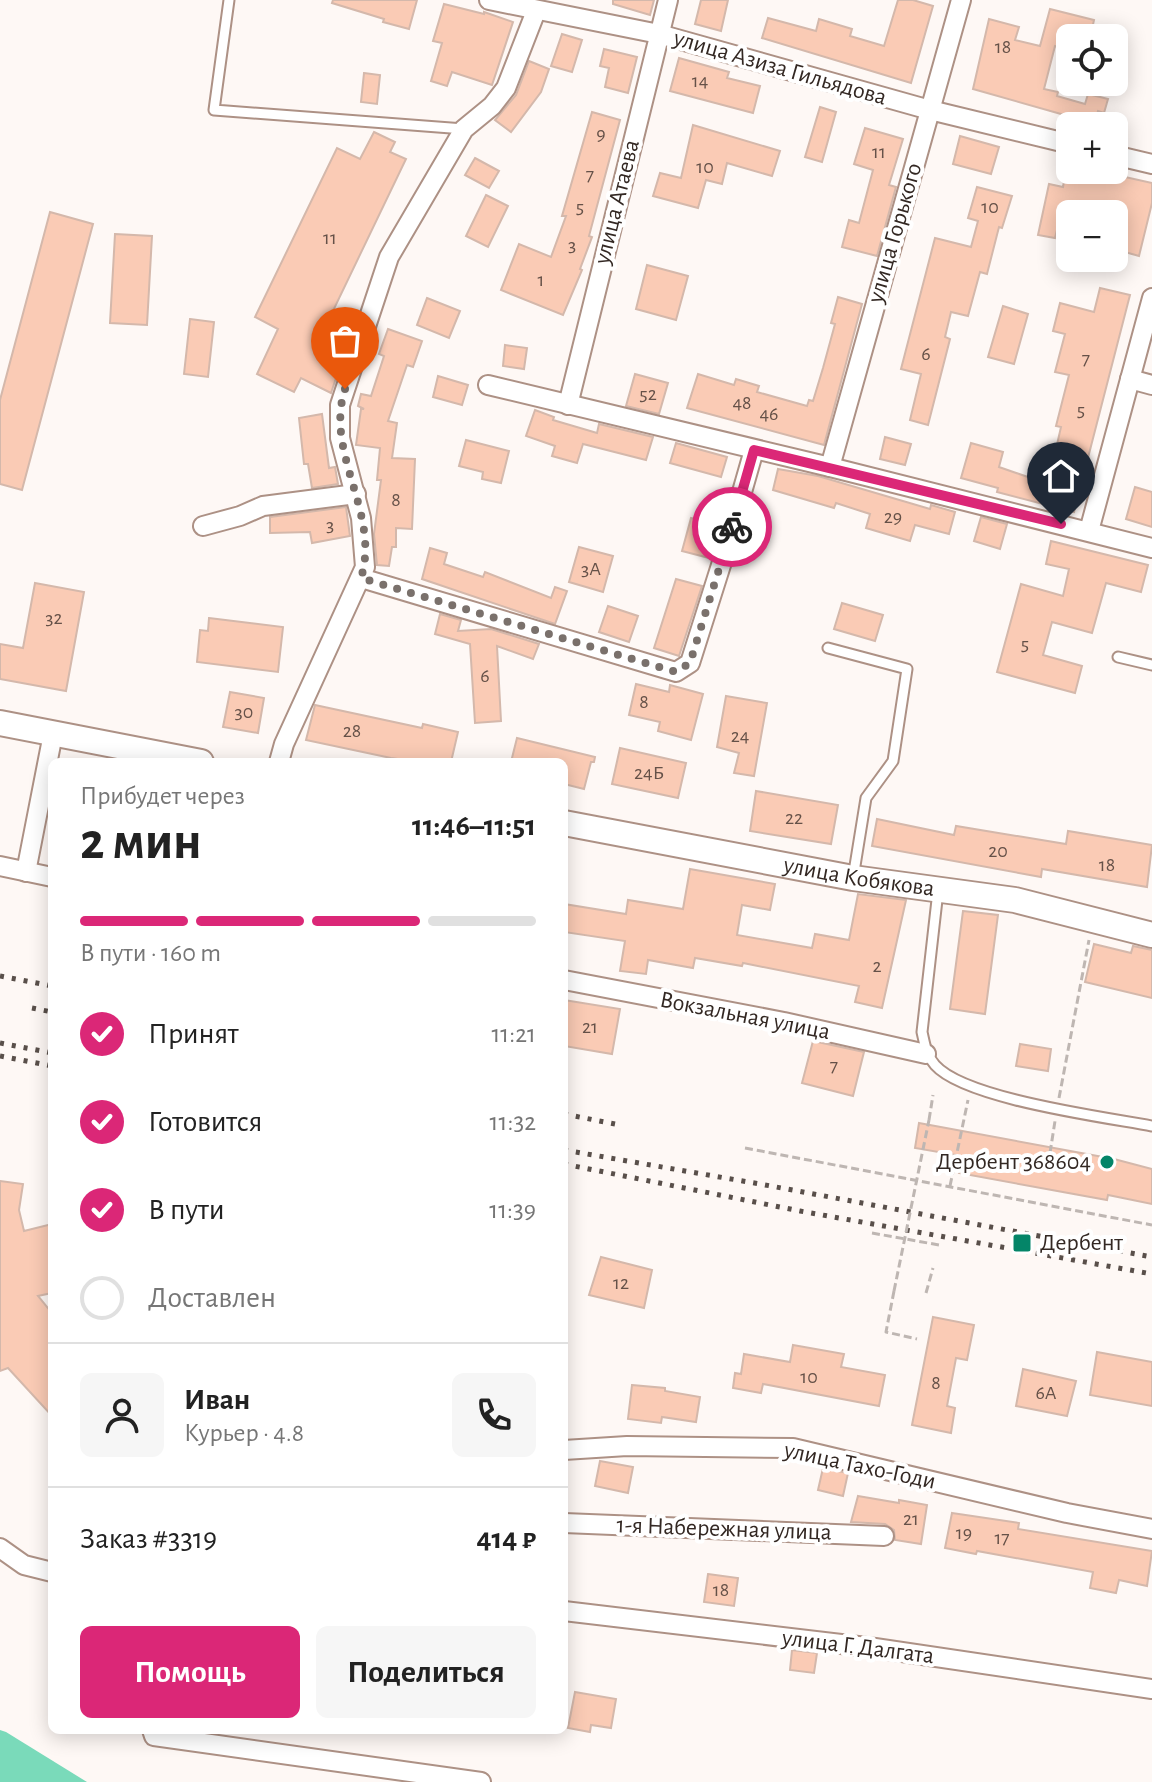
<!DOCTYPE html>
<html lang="ru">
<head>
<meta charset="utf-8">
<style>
  body { margin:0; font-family:"Alegreya Sans",sans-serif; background:#f6f6f6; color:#222; height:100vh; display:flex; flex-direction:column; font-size:30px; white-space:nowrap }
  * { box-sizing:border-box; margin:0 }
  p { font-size:26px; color:#767676 }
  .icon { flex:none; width:44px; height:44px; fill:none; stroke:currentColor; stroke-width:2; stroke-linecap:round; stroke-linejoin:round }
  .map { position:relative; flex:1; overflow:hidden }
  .sheet { position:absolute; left:48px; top:758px; width:520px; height:976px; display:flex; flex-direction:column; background:#fff; border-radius:12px; box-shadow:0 4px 20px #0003 }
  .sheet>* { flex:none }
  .tools { position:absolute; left:1056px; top:24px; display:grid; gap:16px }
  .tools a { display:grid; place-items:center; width:72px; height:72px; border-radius:12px; background:#fff; box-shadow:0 4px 20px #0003; font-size:40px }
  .pin { position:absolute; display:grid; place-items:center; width:68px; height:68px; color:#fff; margin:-82px -34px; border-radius:50% 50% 50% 0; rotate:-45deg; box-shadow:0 0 8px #0007 }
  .pin .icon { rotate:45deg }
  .courier { position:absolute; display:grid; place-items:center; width:80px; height:80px; margin:-40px; border:6px solid #db2777; border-radius:50%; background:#fff; color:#222; box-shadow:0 2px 10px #0007 }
  .overview em { font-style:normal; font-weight:700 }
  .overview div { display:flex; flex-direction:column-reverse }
  .overview { display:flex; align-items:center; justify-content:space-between; height:136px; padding:0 32px }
  h1 { font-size:52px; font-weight:700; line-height:60px }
  .bar { display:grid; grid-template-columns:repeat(4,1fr); gap:12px 8px; align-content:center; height:96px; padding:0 32px }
  .bar i { height:10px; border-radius:6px; background:#e0e0e0 }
  .bar .on { background:#db2777 }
  .bar p { grid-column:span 4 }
  .line { display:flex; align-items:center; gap:20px; padding:0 32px; border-top:2px solid #e0e0e0 }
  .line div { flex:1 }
  .round { display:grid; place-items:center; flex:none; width:84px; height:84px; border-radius:12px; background:#f6f6f6 }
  ol { padding:0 32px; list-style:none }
  li { display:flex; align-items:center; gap:24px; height:88px }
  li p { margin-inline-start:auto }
  li .icon { padding:8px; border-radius:50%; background:#db2777; color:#fff; stroke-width:4 }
  li:last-child { color:#767676 }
  li i { width:44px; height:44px; border:4px solid #e0e0e0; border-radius:50% }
  .button { display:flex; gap:16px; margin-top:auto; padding:16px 32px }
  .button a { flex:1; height:92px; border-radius:12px; background:#db2777; color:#fff; font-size:32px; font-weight:700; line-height:92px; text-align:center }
  .button a+a { background:#f6f6f6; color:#222 }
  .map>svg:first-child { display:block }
</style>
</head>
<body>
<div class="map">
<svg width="1152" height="1782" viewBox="0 0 1152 1782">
  <rect width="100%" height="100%" fill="#fef8f5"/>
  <polygon fill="#7adaba" points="0,1730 6,1732 87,1782 0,1782"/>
  <g fill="#facbb5" stroke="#d4b8ab" stroke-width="2">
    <polygon points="333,0 417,0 409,29 383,22 384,19 332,3"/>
    <polygon points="613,0 654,0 650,15 613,4"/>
    <polygon points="701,0 728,0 721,31 695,24"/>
    <polygon points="898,0 913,0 933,6 911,83 762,38 768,18 816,31 819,19 852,29 850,36 884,46"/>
    <polygon points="444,4 484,14 484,12 513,22 492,85 452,72 447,86 431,81 442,43 433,41"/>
    <polygon points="1050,9 1094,20 1090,38 1070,38 1070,50 1055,46 1044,89 1058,92 1057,96 1085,104 1088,94 1108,99 1104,113 1098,111 1094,126 1066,123 1068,116 973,89 989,19 1019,27 1015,40 1040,46"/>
    <polygon points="562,34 582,40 572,72 551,66"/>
    <polygon points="604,49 637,57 628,93 605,87 609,68 600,66"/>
    <polygon points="679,58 729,72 727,78 760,86 753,113 670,91"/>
    <polygon points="529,61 549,69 541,92 511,132 495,120 516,95"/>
    <polygon points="364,73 380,75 377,104 361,102"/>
    <polygon points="820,107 836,112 822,162 805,157"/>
    <polygon points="592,112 620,120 589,236 592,237 580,269 582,270 563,315 501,290 519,244 551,257 566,216 562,216"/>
    <polygon points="693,125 780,151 772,176 727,163 722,184 706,180 698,208 653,196 660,173 681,178"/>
    <polygon points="865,128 903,139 889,185 896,187 877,256 842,247 849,220 859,223 873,170 854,164"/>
    <polygon points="374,132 395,142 390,152 406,159 318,342 344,354 331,393 301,378 294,392 257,374 278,329 255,317 337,148 360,159"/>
    <polygon points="960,136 999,147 991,174 953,164"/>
    <polygon points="475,158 499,171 489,188 465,175"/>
    <polygon points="1066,170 1094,170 1152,183 1152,203 1139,256 1114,249 1114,214 1061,214 1055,238 1038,235 1049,184 1063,187"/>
    <polygon points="977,187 1012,196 1002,228 999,227 987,274 980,272 968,316 951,312 945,337 950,339 928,425 910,420 921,374 901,369 935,238 971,247 978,221 968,218"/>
    <polygon points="486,195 508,206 488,247 466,236"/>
    <polygon points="50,212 93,224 22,490 0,484 0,400"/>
    <polygon points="115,234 152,236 147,325 110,323"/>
    <polygon points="647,265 688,276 676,320 636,309"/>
    <polygon points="1100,288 1130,295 1074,512 997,492 998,488 961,478 971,443 1003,452 999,467 1048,484 1061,427 1056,426 1069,375 1055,372 1065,334 1053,331 1060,303 1094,312"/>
    <polygon points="838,297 862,304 824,445 687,408 698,374 734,385 736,379 759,386 757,392 807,406 809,400 813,401 823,368 835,324 831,323"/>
    <polygon points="427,298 460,311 449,338 417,325"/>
    <polygon points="1003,306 1028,314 1014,364 988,357"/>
    <polygon points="190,319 214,322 208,377 184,374"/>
    <polygon points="388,329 422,341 413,367 407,365 388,421 397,423 392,458 415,459 412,529 396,528 396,547 392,547 389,566 377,565 374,534 381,480 377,480 380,448 356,445 361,409 364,409 358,406 361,394 371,396 384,356 379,354"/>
    <polygon points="505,345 527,348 524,369 503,366"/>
    <polygon points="635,374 668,383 659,414 626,406"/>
    <polygon points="438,376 468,385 462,405 433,397"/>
    <polygon points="535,410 554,417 553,420 597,433 599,424 653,437 646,460 583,444 577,463 552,456 555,446 526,436"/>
    <polygon points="322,414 329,468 335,467 338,484 312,488 308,464 304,464 299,418"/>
    <polygon points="885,437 911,444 905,465 880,459"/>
    <polygon points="466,440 509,451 501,483 482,479 483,472 459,466"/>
    <polygon points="676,443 727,457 721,477 670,463"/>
    <polygon points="778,469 818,476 930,509 931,505 955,512 949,534 915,525 910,541 866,528 870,514 836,503 834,508 773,490"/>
    <polygon points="1135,487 1152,492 1152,527 1126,519"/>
    <polygon points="346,507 350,536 312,543 310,532 270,533 270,517"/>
    <polygon points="981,517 1007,524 1000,549 974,541"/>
    <polygon points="691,518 718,525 709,558 682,551"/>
    <polygon points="1051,541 1148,565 1141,592 1106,583 1092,633 1052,622 1043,655 1082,666 1075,693 997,672 1021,584 1063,596 1069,569 1046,564"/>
    <polygon points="579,547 613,556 603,592 569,582"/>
    <polygon points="430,548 447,553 444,564 483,577 485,572 551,598 555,587 567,591 555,624 422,579"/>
    <polygon points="676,579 702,586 679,656 654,648"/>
    <polygon points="35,583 84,592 66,691 0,679 0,644 23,648"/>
    <polygon points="842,603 883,615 875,641 834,629"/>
    <polygon points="608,606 638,616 629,642 599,632"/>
    <polygon points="440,614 461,620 458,631 491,629 539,644 533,659 497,646 501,721 475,723 470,644 435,634"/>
    <polygon points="209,618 283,627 278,672 197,662 200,630 208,631"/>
    <polygon points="636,684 669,692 670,685 703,694 691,740 658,731 660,722 629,715"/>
    <polygon points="230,692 264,698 258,733 223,727"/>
    <polygon points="726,696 767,703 754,776 734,773 739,753 717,747"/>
    <polygon points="315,705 422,728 423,724 458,732 451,762 418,762 391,758 306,740"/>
    <polygon points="517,738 595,757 594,762 591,762 584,789 564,784 564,762 511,762"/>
    <polygon points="620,748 686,763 678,798 612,784"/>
    <polygon points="756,791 838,805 831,844 750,831"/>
    <polygon points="877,819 954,835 956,826 1066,844 1068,831 1152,845 1147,887 1042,869 1041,877 872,846"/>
    <polygon points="690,869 775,884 770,910 742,905 737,935 812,948 815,934 849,940 858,894 906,900 882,1008 855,1002 859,986 743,963 742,966 695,958 693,968 648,960 646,974 620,971 625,941 564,932 564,904 626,914 628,900 683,909"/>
    <polygon points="963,911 998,915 985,1014 950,1009"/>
    <polygon points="1094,944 1131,953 1133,946 1152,950 1152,998 1085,982"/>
    <polygon points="564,1000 620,1009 612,1054 564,1046"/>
    <polygon points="813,1041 864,1052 853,1096 802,1083"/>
    <polygon points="1020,1044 1051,1049 1048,1071 1016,1066"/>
    <polygon points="919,1123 1114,1159 1152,1169 1152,1204 1108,1195 1107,1200 959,1173 962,1156 915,1148"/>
    <polygon points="0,1181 23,1184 19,1210 24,1231 52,1224 52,1293 38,1296 52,1313 52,1416 8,1368 0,1371"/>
    <polygon points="601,1257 652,1270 644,1308 589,1295"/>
    <polygon points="933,1317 974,1325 967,1360 956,1358 947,1406 955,1408 951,1433 912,1425"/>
    <polygon points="793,1345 844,1354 841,1367 885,1375 879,1406 763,1384 761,1393 733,1388 735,1373 741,1374 744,1354 790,1362"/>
    <polygon points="1097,1352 1152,1362 1152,1406 1090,1395"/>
    <polygon points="1023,1369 1076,1381 1067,1416 1016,1406"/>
    <polygon points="632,1385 665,1388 665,1391 700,1397 696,1422 662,1417 661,1423 628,1419"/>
    <polygon points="600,1461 633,1467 628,1493 595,1486"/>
    <polygon points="823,1468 848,1473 843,1496 818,1490"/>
    <polygon points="858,1496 899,1503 899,1500 927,1505 921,1544 895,1540 894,1530 885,1524 851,1522"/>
    <polygon points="952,1513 1019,1523 1018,1529 1152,1551 1147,1586 1119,1580 1116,1593 1090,1588 1093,1572 977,1551 976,1554 945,1548"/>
    <polygon points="708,1574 738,1578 734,1606 704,1602"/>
    <polygon points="792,1650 817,1653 814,1673 790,1670"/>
    <polygon points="575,1692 616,1699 611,1728 591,1725 590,1732 568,1728"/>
  </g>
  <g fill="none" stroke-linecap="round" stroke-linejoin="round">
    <g stroke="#ad9185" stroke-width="13">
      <g id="service">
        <polyline points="229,0 214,110 464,129"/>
        <polyline points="828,648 907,669 893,761 866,798 853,878"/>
        <polyline points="1118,657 1152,665"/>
        <path d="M938 891 922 1032C925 1045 926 1055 935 1065 965 1099 1104 1117 1152 1126"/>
      </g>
    </g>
    <g stroke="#ad9185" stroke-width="22">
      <g id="minor">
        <polyline points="489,0 659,34 930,110 1070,144"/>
        <polyline points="1114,155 1152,164"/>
        <polyline points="1130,379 1152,385"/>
        <polyline points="488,385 830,467 1152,548"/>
        <polyline points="568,405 668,0"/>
        <polyline points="830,467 961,0"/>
        <polyline points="203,526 240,516 263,506 356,494"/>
        <polyline points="1089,531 1152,298"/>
        <polyline points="361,578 676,672 690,663 722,562 754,450"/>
        <polyline points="279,762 284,744 365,567 361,518 340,438 340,405 389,257 464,129 492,106 506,88 536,11"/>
        <polyline points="0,866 52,877"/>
        <polyline points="26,872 53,734"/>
        <polyline points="564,980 784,1022 926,1054"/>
        <polyline points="564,1450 627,1446 793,1448 1067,1513 1152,1529"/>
        <polyline points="564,1523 884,1536"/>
        <polyline points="0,1548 24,1565 52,1572"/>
        <polyline points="564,1611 875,1648 1152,1689"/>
        <polyline points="152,1730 154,1736 481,1782"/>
      </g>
    </g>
    <g stroke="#ad9185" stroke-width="28">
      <g id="tertiary">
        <polyline points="0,723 201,762"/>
        <path id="s1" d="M564 823 853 878 1015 900 1152 935"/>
      </g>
    </g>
    <g stroke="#beb6b2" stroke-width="3" stroke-dasharray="8 4" stroke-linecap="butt">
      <polyline points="1059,1098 1089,940"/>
      <polyline points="929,1120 933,1095"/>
      <polyline points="745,1148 1152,1225"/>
      <polyline points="1050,1153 1055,1121"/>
      <polyline points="950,1186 968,1100"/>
      <polyline points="872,1233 939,1245"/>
      <polyline points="894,1291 886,1332 917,1339"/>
      <polyline points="926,1293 933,1268"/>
    </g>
    <use href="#service" stroke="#fff" stroke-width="9"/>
    <use href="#minor" stroke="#fff" stroke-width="18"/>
    <use href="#tertiary" stroke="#fff" stroke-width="24"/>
    <g stroke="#594f4a" stroke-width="5" stroke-dasharray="4 8" stroke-linecap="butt">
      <polyline points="0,976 52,986"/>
      <polyline points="32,1008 52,1012"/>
      <polyline points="0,1043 52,1053"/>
      <polyline points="0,1056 52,1066"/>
      <polyline points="564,1114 615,1124"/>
      <polyline points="564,1150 760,1184 1152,1257"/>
      <polyline points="564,1164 800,1211 1152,1274"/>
    </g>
    <polyline stroke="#beb6b2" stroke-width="3" stroke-dasharray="8 4" stroke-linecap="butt" points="894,1291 929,1120"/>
  </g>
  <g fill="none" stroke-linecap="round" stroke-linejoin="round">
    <path stroke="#7a716c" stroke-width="8" stroke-dasharray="0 14.4" d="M345 389C324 453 381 514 361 578L676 672 690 663 732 527"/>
    <polyline stroke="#db2777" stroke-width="10" points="732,527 754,450 1061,524"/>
  </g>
  <g fill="#048568" stroke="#fff" stroke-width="3">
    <circle cx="1107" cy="1162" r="8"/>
    <rect x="1012" y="1233" width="20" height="20" rx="4"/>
  </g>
  <g text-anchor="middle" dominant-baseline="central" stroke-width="8" stroke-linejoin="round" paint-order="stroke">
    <g font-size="20" fill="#655148">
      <text x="1003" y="47">18</text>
      <text x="700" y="81">14</text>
      <text x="601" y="134">9</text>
      <text x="879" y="152">11</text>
      <text x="705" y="167">10</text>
      <text x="590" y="175">7</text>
      <text x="580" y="207">5</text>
      <text x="990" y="207">10</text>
      <text x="330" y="238">11</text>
      <text x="572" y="245">3</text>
      <text x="541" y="280">1</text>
      <text x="926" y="354">6</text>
      <text x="1086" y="359">7</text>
      <text x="648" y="394">52</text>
      <text x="742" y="403">48</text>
      <text x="1081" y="410">5</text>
      <text x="769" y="414">46</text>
      <text x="396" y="500">8</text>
      <text x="893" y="517">29</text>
      <text x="330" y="525">3</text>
      <text x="591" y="569">3А</text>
      <text x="54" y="618">32</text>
      <text x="1025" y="644">5</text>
      <text x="485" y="676">6</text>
      <text x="644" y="702">8</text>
      <text x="244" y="712">30</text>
      <text x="352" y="731">28</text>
      <text x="740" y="736">24</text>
      <text x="649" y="773">24Б</text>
      <text x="794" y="818">22</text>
      <text x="998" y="851">20</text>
      <text x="1107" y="865">18</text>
      <text x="877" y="966">2</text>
      <text x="590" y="1027">21</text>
      <text x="834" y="1066">7</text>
      <text x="621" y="1283">12</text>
      <text x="809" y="1377">10</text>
      <text x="936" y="1383">8</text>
      <text x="1046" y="1393">6А</text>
      <text x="911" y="1519">21</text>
      <text x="964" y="1533">19</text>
      <text x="1002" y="1538">17</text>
      <text x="721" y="1590">18</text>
    </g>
    <g font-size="24" fill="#332823" stroke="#fff">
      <text transform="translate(780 68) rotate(16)">улица Азиза Гильядова</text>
      <text transform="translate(617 202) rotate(-76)">улица Атаева</text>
      <text transform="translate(895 233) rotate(-74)">улица Горького</text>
      <text stroke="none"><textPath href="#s1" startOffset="300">улица Кобякова</textPath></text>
      <text transform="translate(745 1016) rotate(11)">Вокзальная улица</text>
      <text transform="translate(860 1466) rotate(12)">улица Тахо-Годи</text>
      <text transform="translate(724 1529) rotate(2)">1-я Набережная улица</text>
      <text transform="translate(858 1647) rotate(7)">улица Г. Далгата</text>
    </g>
    <g font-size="24" fill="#332823" stroke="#fff" text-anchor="end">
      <text x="1091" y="1162">Дербент 368604</text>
      <text x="1040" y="1243" text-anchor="start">Дербент</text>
    </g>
  </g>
</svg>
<div class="tools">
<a><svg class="icon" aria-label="locate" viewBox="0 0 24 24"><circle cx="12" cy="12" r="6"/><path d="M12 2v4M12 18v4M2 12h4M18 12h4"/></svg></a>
<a>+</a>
<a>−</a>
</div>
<div class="pin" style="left:345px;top:389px;background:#ea580c"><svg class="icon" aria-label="bag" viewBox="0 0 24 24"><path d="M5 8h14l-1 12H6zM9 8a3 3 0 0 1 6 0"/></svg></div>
<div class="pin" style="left:1061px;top:524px;background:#1f2937"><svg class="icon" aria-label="home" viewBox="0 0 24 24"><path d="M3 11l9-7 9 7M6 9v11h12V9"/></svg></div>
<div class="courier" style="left:732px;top:527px"><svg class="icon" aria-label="bike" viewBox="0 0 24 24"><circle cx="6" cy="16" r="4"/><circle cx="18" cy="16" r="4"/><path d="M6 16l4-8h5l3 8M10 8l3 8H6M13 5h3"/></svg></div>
<section class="sheet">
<div class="overview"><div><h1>2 мин</h1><p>Прибудет через</p></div><em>11:46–11:51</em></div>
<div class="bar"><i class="on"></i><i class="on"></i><i class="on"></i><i></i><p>В пути · 160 m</p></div>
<ol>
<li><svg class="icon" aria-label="check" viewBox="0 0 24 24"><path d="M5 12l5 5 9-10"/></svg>Принят<p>11:21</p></li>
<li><svg class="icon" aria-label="check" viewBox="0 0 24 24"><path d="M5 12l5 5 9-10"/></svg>Готовится<p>11:32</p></li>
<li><svg class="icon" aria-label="check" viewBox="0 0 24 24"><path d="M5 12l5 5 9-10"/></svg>В пути<p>11:39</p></li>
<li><i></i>Доставлен</li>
</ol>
<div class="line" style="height:144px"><a class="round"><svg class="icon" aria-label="person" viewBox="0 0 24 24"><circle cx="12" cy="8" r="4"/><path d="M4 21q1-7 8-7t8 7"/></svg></a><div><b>Иван</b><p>Курьер · 4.8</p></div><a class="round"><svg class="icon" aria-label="phone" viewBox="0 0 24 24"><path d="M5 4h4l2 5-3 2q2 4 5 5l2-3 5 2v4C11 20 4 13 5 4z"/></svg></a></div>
<div class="line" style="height:104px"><div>Заказ #3319</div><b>414 ₽</b></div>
<div class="button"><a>Помощь</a><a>Поделиться</a></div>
</section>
</div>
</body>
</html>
